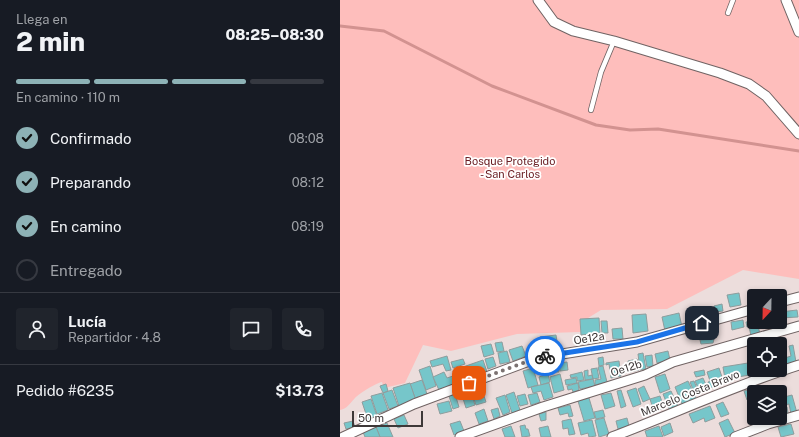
<!DOCTYPE html>
<html lang="es">
<head>
<meta charset="utf-8">
<style>
  body { margin:0; font-family:"Public Sans",sans-serif; background:#20242c; color:#f1f3f6; height:100vh; display:flex; flex-direction:column; font-size:15px; white-space:nowrap }
  * { box-sizing:border-box; margin:0 }
  p { font-size:13px; color:#9ea1a6 }
  .icon { flex:none; width:22px; height:22px; fill:none; stroke:currentColor; stroke-width:2; stroke-linecap:round; stroke-linejoin:round }
  .map { position:relative; flex:1; overflow:hidden }
  .drawer { display:flex; flex-direction:column; background:#171b24; width:340px }
  .drawer>* { flex:none }
  .needle { width:26px; rotate:202deg }
  .buttons { position:absolute; left:407px; top:289px; display:grid; gap:8px }
  .buttons a { display:grid; place-items:center; width:40px; height:40px; border-radius:4px; background:#171b24; box-shadow:0 2px 6px #0003; font-size:20px }
  .scale { position:absolute; left:12px; bottom:10px; width:71px; box-sizing:border-box; padding-left:4px; border:2px solid #3e3838; border-top:0; font-size:11px; line-height:14px; white-space:nowrap; color:#3e3838; -webkit-text-stroke:3px #fff; paint-order:stroke }
  .pin { position:absolute; display:grid; place-items:center; width:34px; height:34px; color:#fff; margin:-17px; border-radius:8px; box-shadow:0 2px 6px #0006 }
  .courier { position:absolute; display:grid; place-items:center; width:40px; height:40px; margin:-20px; border:3px solid #1a73e8; border-radius:50%; background:#fff; color:#222; box-shadow:0 1px 5px #0007 }
  .summary em { font-style:normal; font-weight:800 }
  .summary div { display:flex; flex-direction:column-reverse }
  .summary { display:flex; align-items:center; justify-content:space-between; height:68px; padding:0 16px }
  h1 { font-size:26px; font-weight:800; line-height:30px }
  .bar { display:grid; grid-template-columns:repeat(4,1fr); gap:6px 4px; align-content:center; height:48px; padding:0 16px }
  .bar i { height:5px; border-radius:3px; background:#363941 }
  .bar .active { background:#8db2b6 }
  .bar p { grid-column:span 4 }
  .line { display:flex; align-items:center; gap:10px; padding:0 16px; border-top:1px solid #363941 }
  .line div { flex:1 }
  .round { display:grid; place-items:center; flex:none; width:42px; height:42px; border-radius:4px; background:#20242c }
  ol { padding:0 16px; list-style:none }
  li { display:flex; align-items:center; gap:12px; height:44px }
  li p { margin-inline-start:auto }
  li .icon { padding:4px; border-radius:50%; background:#8db2b6; color:#111; stroke-width:4 }
  li:last-child { color:#9ea1a6 }
  li i { width:22px; height:22px; border:2px solid #363941; border-radius:50% }
  main { display:flex; flex:1; min-height:0 }
  .map>svg:first-child { display:block }
</style>
</head>
<body>
<main>
<section class="drawer">
<div class="summary"><div><h1>2 min</h1><p>Llega en</p></div><em>08:25–08:30</em></div>
<div class="bar"><i class="active"></i><i class="active"></i><i class="active"></i><i></i><p>En camino · 110 m</p></div>
<ol>
<li><svg class="icon" aria-label="check" viewBox="0 0 24 24"><path d="M5 12l5 5 9-10"/></svg>Confirmado<p>08:08</p></li>
<li><svg class="icon" aria-label="check" viewBox="0 0 24 24"><path d="M5 12l5 5 9-10"/></svg>Preparando<p>08:12</p></li>
<li><svg class="icon" aria-label="check" viewBox="0 0 24 24"><path d="M5 12l5 5 9-10"/></svg>En camino<p>08:19</p></li>
<li><i></i>Entregado</li>
</ol>
<div class="line" style="height:72px"><a class="round"><svg class="icon" aria-label="person" viewBox="0 0 24 24"><circle cx="12" cy="8" r="4"/><path d="M4 21q1-7 8-7t8 7"/></svg></a><div><b>Lucía</b><p>Repartidor · 4.8</p></div><a class="round"><svg class="icon" aria-label="chat" viewBox="0 0 24 24"><path d="M4 5h16v11H9l-5 4z"/></svg></a><a class="round"><svg class="icon" aria-label="phone" viewBox="0 0 24 24"><path d="M5 4h4l2 5-3 2q2 4 5 5l2-3 5 2v4C11 20 4 13 5 4z"/></svg></a></div>
<div class="line" style="height:52px"><div>Pedido #6235</div><b>$13.73</b></div>
</section>
<div class="map">
<svg width="459" height="437" viewBox="0 0 459 437">
  <rect width="100%" height="100%" fill="#ecdddc"/>
  <path fill="#febebc" d="M0 0H459V279L403 270 327 309 261 310 240 323V332L177 334 111 351 83 345 65 383 44 388 42 382C36 383 20 393 15 398 9 404 8 408 0 410Z"/>
  <g fill="none" stroke-linecap="round" stroke-linejoin="round">
    <polyline stroke="#d29290" stroke-width="3" points="0,26 44,31 152,86 256,125 290,130 318,129 459,151"/>
  </g>
  <g fill="#76c6ca" stroke="#8e9d9d">
    <polygon points="399,293 401,305 390,307 387,295"/>
    <polygon points="382,304 383,311 376,312 374,306"/>
    <polygon points="457,310 458,317 440,318 440,312"/>
    <polygon points="339,313 342,327 325,331 322,317"/>
    <polygon points="306,314 308,331 293,333 292,315"/>
    <polygon points="259,318 260,333 241,335 240,319"/>
    <polygon points="403,320 404,327 392,330 391,322"/>
    <polygon points="261,321 267,321 268,333 262,333"/>
    <polygon points="414,321 414,322 417,322 420,334 411,336 409,326 407,327 406,322"/>
    <polygon points="282,328 283,339 273,339 272,329"/>
    <polygon points="216,335 218,348 202,351 200,337"/>
    <polygon points="374,339 373,343 361,344 360,340"/>
    <polygon points="162,342 164,351 157,352 155,343"/>
    <polygon points="151,344 154,354 144,357 141,346"/>
    <polygon points="453,345 456,362 447,364 445,358 451,356 449,346"/>
    <polygon points="182,346 186,356 173,361 169,350"/>
    <polygon points="414,349 414,367 408,351"/>
    <polygon points="167,351 170,362 160,364 158,353"/>
    <polygon points="328,351 330,360 317,363 315,354"/>
    <polygon points="303,353 306,369 300,370 298,354"/>
    <polygon points="312,355 313,366 307,367 305,356"/>
    <polygon points="107,356 111,370 106,371 103,364 92,367 90,361"/>
    <polygon points="153,357 156,366 148,369 145,359"/>
    <polygon points="263,357 264,365 259,366 258,358"/>
    <polygon points="123,359 125,364 113,368 111,362"/>
    <polygon points="297,359 299,370 290,372 288,361"/>
    <polygon points="143,360 147,372 127,379 123,367"/>
    <polygon points="279,361 281,376 271,378 269,364 266,365 266,363"/>
    <polygon points="218,362 219,372 216,372 213,363"/>
    <polygon points="227,362 228,370 220,371 219,363"/>
    <polygon points="408,363 410,375 385,379 383,367"/>
    <polygon points="90,366 96,386 86,390 79,370"/>
    <polygon points="263,366 267,382 255,385 255,380 261,379 258,367"/>
    <polygon points="121,368 126,380 117,383 113,371"/>
    <polygon points="193,368 198,385 188,388 183,371"/>
    <polygon points="257,368 259,378 253,379 251,369"/>
    <polygon points="379,368 382,377 370,381 367,372"/>
    <polygon points="248,370 248,376 252,375 253,379 245,380 244,371"/>
    <polygon points="364,370 365,375 356,377 354,372"/>
    <polygon points="104,372 107,378 113,376 115,383 99,390 93,377"/>
    <polygon points="242,372 244,380 237,381 237,377 231,378 230,375"/>
    <polygon points="208,374 210,382 201,385 199,377"/>
    <polygon points="220,374 224,390 214,393 210,377"/>
    <polygon points="325,374 330,389 320,393 315,377"/>
    <polygon points="236,378 237,383 226,385 225,380"/>
    <polygon points="363,378 367,387 359,390 355,381"/>
    <polygon points="253,379 255,386 240,389 238,382"/>
    <polygon points="82,380 87,394 75,398 70,384"/>
    <polygon points="376,380 378,386 369,388 368,382"/>
    <polygon points="348,381 356,398 342,404 335,387"/>
    <polygon points="354,381 358,391 354,392 350,382"/>
    <polygon points="70,383 76,401 59,406 53,388"/>
    <polygon points="209,383 213,397 204,400 201,391 193,393 191,387"/>
    <polygon points="238,383 239,390 233,392 232,389 228,390 227,386"/>
    <polygon points="46,384 48,391 43,393 40,386"/>
    <polygon points="140,384 146,402 136,405 130,388"/>
    <polygon points="304,386 310,399 303,402 298,389"/>
    <polygon points="296,388 301,404 293,407 287,391"/>
    <polygon points="416,388 417,392 414,392 414,398 407,400 404,391"/>
    <polygon points="130,389 135,405 126,408 121,392"/>
    <polygon points="52,390 58,406 49,409 43,393"/>
    <polygon points="281,390 286,406 281,408 277,391"/>
    <polygon points="331,391 338,406 329,409 323,394"/>
    <polygon points="174,392 180,410 172,413 166,395"/>
    <polygon points="42,393 48,410 37,414 31,396"/>
    <polygon points="197,393 200,402 191,405 188,395"/>
    <polygon points="271,393 275,406 265,409 261,395"/>
    <polygon points="115,394 119,407 113,409 109,396"/>
    <polygon points="185,394 188,404 180,406 177,396"/>
    <polygon points="165,395 170,412 163,415 156,398"/>
    <polygon points="452,395 457,413 451,414 449,404 440,406 440,398"/>
    <polygon points="320,396 324,408 314,412 310,399"/>
    <polygon points="249,398 255,418 244,421 238,401"/>
    <polygon points="31,399 37,416 28,420 22,402"/>
    <polygon points="109,401 112,411 100,414 97,404"/>
    <polygon points="383,402 389,414 381,417 376,405"/>
    <polygon points="230,405 233,416 229,417 228,413 220,415 218,408"/>
    <polygon points="370,406 375,418 365,422 364,418 353,423 349,414"/>
    <polygon points="447,407 448,413 442,415 440,408"/>
    <polygon points="158,408 160,416 154,419 151,410"/>
    <polygon points="144,409 148,421 139,424 135,413"/>
    <polygon points="263,410 265,417 256,419 254,412"/>
    <polygon points="206,412 206,420 201,421 199,414"/>
    <polygon points="64,415 68,424 58,428 54,419"/>
    <polygon points="264,418 269,434 259,437 255,420"/>
    <polygon points="287,418 289,426 278,429 276,421"/>
    <polygon points="231,419 235,434 229,435 228,428 223,429 222,421"/>
    <polygon points="388,419 395,433 385,437 379,423"/>
    <polygon points="252,420 256,436 249,437 248,433 241,435 238,423"/>
    <polygon points="13,421 15,427 6,429 4,423"/>
    <polygon points="120,421 124,431 114,435 110,424"/>
    <polygon points="47,423 53,437 40,437 36,427"/>
    <polygon points="330,423 333,432 324,436 321,427"/>
    <polygon points="451,424 454,434 441,437 438,427"/>
    <polygon points="185,425 186,429 188,429 190,436 182,437 180,426"/>
    <polygon points="171,426 175,437 165,437 162,429"/>
    <polygon points="208,426 211,437 201,437 199,428"/>
    <polygon points="319,426 323,437 307,437 305,431"/>
    <polygon points="36,427 40,437 25,437 23,432"/>
  </g>
  <g fill="none" stroke-linecap="round" stroke-linejoin="round">
    <g stroke="#706363" stroke-width="6">
      <g id="lane">
        <polyline points="388,13 393,0"/>
        <polyline points="251,110 261,72 274,41"/>
      </g>
    </g>
    <g stroke="#706363" stroke-width="11">
      <g id="street">
        <polyline points="198,0 214,22 233,31 274,41 380,73 409,84 426,96 459,134"/>
        <polyline points="446,0 459,32"/>
        <polyline points="440,302 459,297"/>
        <polyline points="3,437 74,404 197,358 297,342 414,309"/>
        <polyline points="120,437 203,407 305,375 333,362 459,326"/>
        <path d="M272 437C335 413 396 385 459 365"/>
        <polyline points="395,437 428,424 459,415"/>
      </g>
    </g>
    <use href="#lane" stroke="#fff" stroke-width="4.5"/>
    <use href="#street" stroke="#fff" stroke-width="9"/>
  </g>
  <g fill="none" stroke-linecap="round" stroke-linejoin="round">
    <polyline stroke="#7b7271" stroke-width="4" stroke-dasharray="0 7.2" points="129,383 197,358 205,356"/>
    <polyline stroke="#1a73e8" stroke-width="5" points="205,356 297,342 362,323"/>
  </g>
  <g text-anchor="middle" dominant-baseline="central" stroke-width="3.5" stroke-linejoin="round" paint-order="stroke">
    <g font-size="11" fill="#6c2025" stroke="#fff">
      <text x="170" y="161">Bosque Protegido<tspan x="170" dy="13">- San Carlos</tspan></text>
    </g>
    <g font-size="11" fill="#3e3838" stroke="#fff">
      <text transform="translate(249 338) rotate(-9)">Oe12a</text>
      <text transform="translate(286 368) rotate(-18)">Oe12b</text>
      <text transform="translate(350 393) rotate(-22)">Marcelo Costa Bravo</text>
    </g>
  </g>
</svg>
<div class="buttons">
<a><svg class="needle" viewBox="-14 -14 28 28"><path d="M0-13l5 13h-10z" fill="#e53935"/><path d="M0 13l5-13h-10z" fill="#9ea1a6"/></svg></a>
<a><svg class="icon" aria-label="locate" viewBox="0 0 24 24"><circle cx="12" cy="12" r="6"/><path d="M12 2v4M12 18v4M2 12h4M18 12h4"/></svg></a>
<a><svg class="icon" aria-label="layers" viewBox="0 0 24 24"><path d="M12 4l9 5-9 5-9-5zM3 14l9 5 9-5"/></svg></a>
</div>
<div class="scale">50 m</div>
<div class="pin" style="left:129px;top:383px;background:#ea580c"><svg class="icon" aria-label="bag" viewBox="0 0 24 24"><path d="M5 8h14l-1 12H6zM9 8a3 3 0 0 1 6 0"/></svg></div>
<div class="pin" style="left:362px;top:323px;background:#1f2937"><svg class="icon" aria-label="home" viewBox="0 0 24 24"><path d="M3 11l9-7 9 7M6 9v11h12V9"/></svg></div>
<div class="courier" style="left:205px;top:356px"><svg class="icon" aria-label="bike" viewBox="0 0 24 24"><circle cx="6" cy="16" r="4"/><circle cx="18" cy="16" r="4"/><path d="M6 16l4-8h5l3 8M10 8l3 8H6M13 5h3"/></svg></div>
</div>
</main>
</body>
</html>
